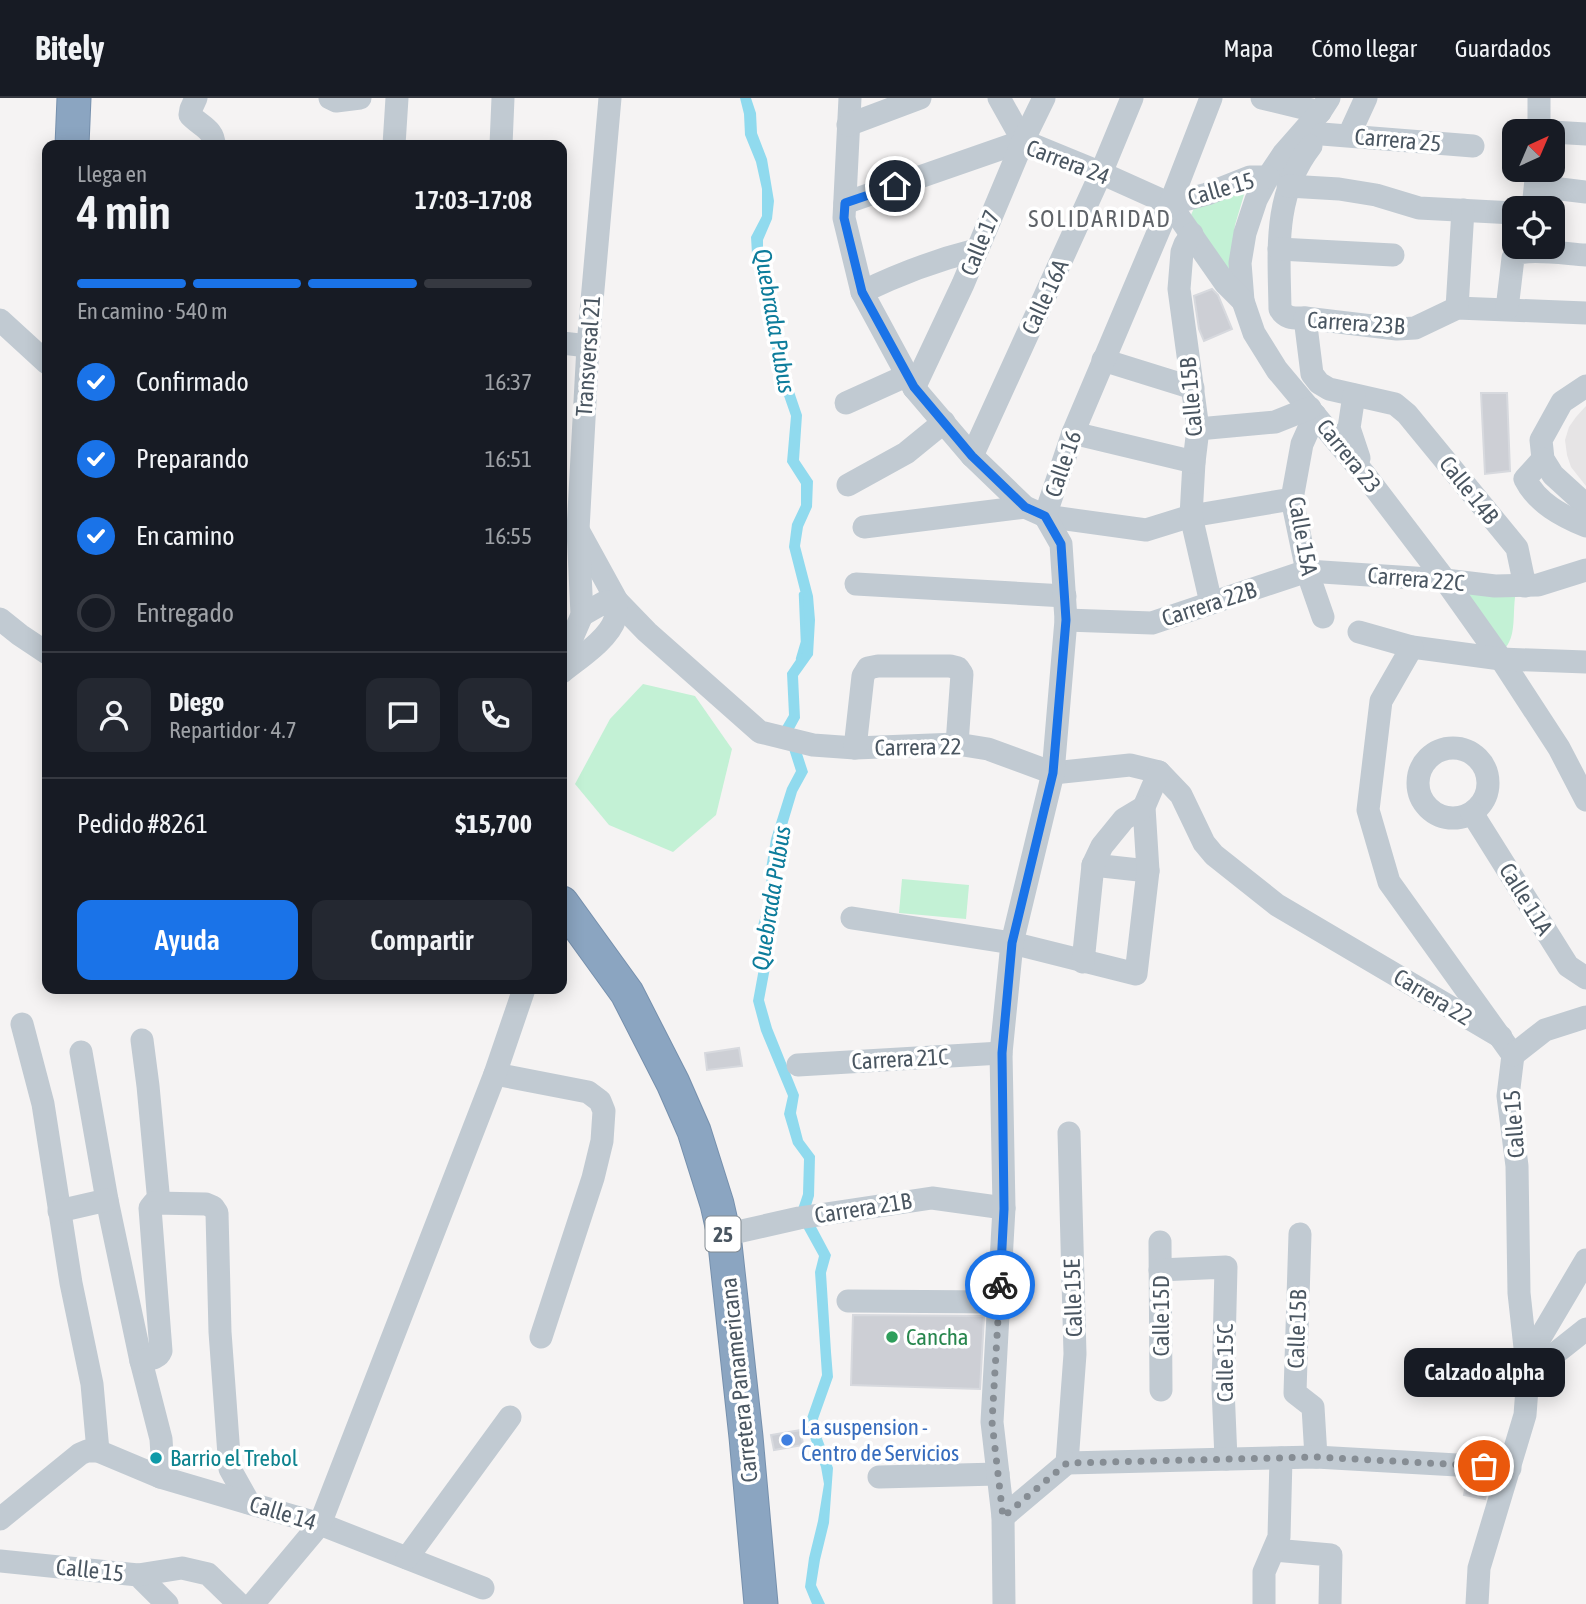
<!DOCTYPE html>
<html lang="es">
<head>
<meta charset="utf-8">
<style>
  body { margin:0; font-family:"Asap Condensed",sans-serif; background:#242831; color:#f1f3f6; height:100vh; display:flex; flex-direction:column; font-size:26px; white-space:nowrap }
  * { box-sizing:border-box; margin:0 }
  p { font-size:23px; color:#9ea1a6 }
  .icon { flex:none; width:38px; height:38px; fill:none; stroke:currentColor; stroke-width:2; stroke-linecap:round; stroke-linejoin:round }
  .map { position:relative; flex:1; overflow:hidden }
  .drawer { position:absolute; left:42px; top:42px; width:525px; height:854px; display:flex; flex-direction:column; background:#171b24; border-radius:14px; box-shadow:0 4px 18px #0003 }
  .drawer>* { flex:none }
  .needle { width:46px; rotate:44deg }
  .buttons { position:absolute; left:1502px; top:21px; display:grid; gap:14px }
  .buttons a { display:grid; place-items:center; width:63px; height:63px; border-radius:14px; background:#171b24; box-shadow:0 4px 18px #0003; font-size:35px }
  .pin { position:absolute; display:grid; place-items:center; width:60px; height:60px; color:#fff; margin:-30px; border:4px solid #fff; border-radius:50%; box-shadow:0 2px 7px #0007 }
  .courier { position:absolute; display:grid; place-items:center; width:70px; height:70px; margin:-35px; border:5px solid #1a73e8; border-radius:50%; background:#fff; color:#222; box-shadow:0 2px 9px #0007 }
  .bubble { position:absolute; height:49px; border-radius:14px; background:#171b24; box-shadow:0 4px 18px #0003; font-size:23px; font-weight:600; line-height:49px; text-align:center }
  .summary em { font-style:normal; font-weight:600 }
  .summary div { display:flex; flex-direction:column-reverse }
  .summary { display:flex; align-items:center; justify-content:space-between; height:119px; padding:0 35px }
  h1 { font-size:46px; font-weight:600; line-height:52px }
  .bar { display:grid; grid-template-columns:repeat(4,1fr); gap:10px 7px; align-content:center; height:84px; padding:0 35px }
  .bar i { height:9px; border-radius:5px; background:#363941 }
  .bar .selected { background:#1a73e8 }
  .bar p { grid-column:span 4 }
  .line { display:flex; align-items:center; gap:18px; padding:0 35px; border-top:2px solid #363941 }
  .line div { flex:1 }
  .round { display:grid; place-items:center; flex:none; width:74px; height:74px; border-radius:14px; background:#242831 }
  ol { padding:0 35px; list-style:none }
  li { display:flex; align-items:center; gap:21px; height:77px }
  li p { margin-inline-start:auto }
  li .icon { padding:7px; border-radius:50%; background:#1a73e8; color:#fff; stroke-width:4 }
  li:last-child { color:#9ea1a6 }
  li i { width:38px; height:38px; border:4px solid #363941; border-radius:50% }
  .primary-button { display:flex; gap:14px; margin-top:auto; padding:14px 35px }
  .primary-button a { flex:1; height:80px; border-radius:14px; background:#1a73e8; color:#fff; font-size:28px; font-weight:600; line-height:80px; text-align:center }
  .primary-button a+a { background:#242831; color:#f1f3f6 }
  header { display:flex; align-items:center; gap:42px; box-sizing:border-box; height:98px; padding:0 35px; background:#171b24; border-bottom:2px solid #363941 }
  header strong { font-size:33px }
  nav { display:flex; gap:38px; margin-inline-start:auto; font-size:24px }
  .map>svg:first-child { display:block }
</style>
</head>
<body>
<header>
<strong>Bitely</strong>
<nav><a>Mapa</a><a>Cómo llegar</a><a>Guardados</a></nav>
</header>
<div class="map">
<svg width="1586" height="1506" viewBox="0 0 1586 1506">
  <rect width="100%" height="100%" fill="#f5f3f3"/>
  <polygon fill="#e6e4e5" points="1586,308 1586,388 1571,369 1567,357 1565,342 1569,329 1576,319"/>
  <g fill="#c3f1d5">
    <polygon points="1246,90 1235,127 1230,171 1226,171 1191,117 1195,108"/>
    <path d="M1462 485 1516 494C1512 511 1517 536 1506 549L1500 548Z"/>
    <polygon points="643,586 695,598 732,651 716,717 673,754 609,727 575,686 610,621"/>
    <polygon points="902,781 969,787 966,821 899,815"/>
  </g>
  <polygon fill="#90daee" points="740,0 751,0 756,15 757,35 767,61 774,103 772,121 763,142 763,153 775,187 786,270 802,317 799,362 813,383 812,409 803,429 800,448 813,498 815,522 813,557 798,578 800,620 794,631 808,674 797,694 782,744 777,772 778,798 769,832 773,854 764,902 772,930 799,997 796,1015 803,1042 815,1058 814,1098 810,1111 814,1125 831,1157 826,1175 831,1254 833,1279 818,1321 820,1335 833,1370 829,1425 820,1462 816,1487 825,1506 812,1506 805,1489 809,1460 818,1423 824,1386 821,1369 809,1337 807,1320 822,1277 815,1174 819,1158 803,1129 798,1111 803,1096 804,1061 793,1046 784,1016 788,998 761,933 753,903 762,854 757,831 767,796 766,771 771,741 787,690 796,673 782,629 789,617 787,575 802,553 804,522 802,500 789,449 792,426 801,407 801,386 787,364 791,318 775,272 764,189 752,156 751,139 762,118 762,91 756,64 745,37 744,16"/>
  <g fill="none" stroke-linecap="round" stroke-linejoin="round">
    <polyline stroke="#90daee" stroke-width="4.5" points="798,561 803,544 801,496"/>
  </g>
  <g fill="#cdcfd5" stroke="#d7d9de" stroke-width="2">
    <polygon points="1212,191 1218,197 1232,231 1204,243 1199,231 1194,198"/>
    <polygon points="1481,295 1507,295 1510,373 1485,376"/>
    <polygon points="739,950 742,968 707,972 705,955"/>
    <polygon points="853,1217 984,1218 980,1291 851,1287"/>
    <polygon points="801,1332 803,1347 774,1352 771,1337"/>
    <polygon points="1467,1382 1489,1383 1485,1401 1464,1397"/>
  </g>
  <g fill="none" stroke-linecap="round" stroke-linejoin="round">
    <g stroke="#7690ad" stroke-width="35">
      <g id="highway">
        <polyline points="72,47 74,0"/>
        <polyline points="562,805 627,895 673,985 694,1033 717,1106 724,1137 746,1339 761,1506"/>
      </g>
    </g>
    <g stroke="#c1cad2" stroke-width="23">
      <path d="M196 0 191 11 190 17C200 28 214 31 214 47"/>
      <polyline points="330,0 336,3 360,0"/>
      <polyline points="850,0 844,120 862,194 914,290 972,358 1025,409 1045,418 1146,432 1191,418 1292,401"/>
      <polyline points="999,0 1023,43"/>
      <polyline points="1262,0 1320,14"/>
      <polyline points="1329,0 1320,14 1284,55 1268,79 1256,102 1245,135 1240,165 1243,203 1254,235 1277,272 1365,377 1445,482 1501,561 1559,650 1586,702"/>
      <polyline points="848,27 920,0"/>
      <polyline points="1539,33 1539,0"/>
      <polyline points="1552,34 1586,36"/>
      <polyline points="1322,36 1473,48"/>
      <polyline points="1349,37 1366,0"/>
      <polyline points="394,47 397,0"/>
      <polyline points="501,47 503,0"/>
      <path d="M1311 48C1273 97 1279 152 1280 211 1286 221 1293 220 1305 220L1397 231 1415 230 1457 210 1586 215"/>
      <polyline points="1288,88 1339,91 1376,97 1419,110 1514,115"/>
      <polyline points="1536,88 1586,94"/>
      <polyline points="845,105 1023,43 1101,75 1170,106 1225,185 1243,203"/>
      <polyline points="1170,106 1207,96 1250,79 1268,79"/>
      <polyline points="1533,110 1537,72"/>
      <polyline points="1192,136 1185,146 1182,154 1179,191 1198,331 1194,364 1191,418 1211,505"/>
      <polyline points="1279,151 1393,157"/>
      <path d="M862 194C899 176 936 162 976 152"/>
      <polyline points="1457,210 1463,112"/>
      <path d="M1507 211 1513 160 1515 156C1531 150 1567 156 1586 157"/>
      <polyline points="1305,220 1312,276 1319,285 1329,291 1395,306 1407,316 1517,450 1525,488"/>
      <polyline points="0,222 47,265"/>
      <polyline points="562,245 588,248"/>
      <polyline points="1103,262 1193,290"/>
      <polyline points="1586,288 1562,304 1541,342 1543,361 1553,377 1586,407"/>
      <polyline points="914,290 963,186 1023,43 1044,0"/>
      <polyline points="1354,297 1349,330 1359,360"/>
      <polyline points="846,305 908,277"/>
      <polyline points="1315,317 1302,346 1292,401 1307,473 1323,519"/>
      <polyline points="1198,331 1275,324 1310,310"/>
      <polyline points="1073,335 1194,364"/>
      <polyline points="972,358 1101,75 1132,0"/>
      <path d="M1543 361 1525 381C1537 405 1562 418 1586 428"/>
      <polyline points="848,387 906,355 944,324"/>
      <polyline points="864,429 1025,409"/>
      <polyline points="578,432 617,503 647,534 760,634 813,647 855,650 957,646 988,651 1053,675 1130,667 1159,674 1181,697 1204,745 1214,757 1277,807 1501,939"/>
      <polyline points="856,486 1065,498"/>
      <polyline points="0,521 20,537 47,555"/>
      <polyline points="1066,522 1152,525 1307,473 1445,482 1495,488 1538,487 1586,472"/>
      <polyline points="1359,534 1412,549 1501,561 1586,564"/>
      <polyline points="1412,549 1381,603 1368,712 1389,784 1513,957 1508,998 1517,1068 1519,1195 1528,1277 1525,1317 1479,1470 1477,1506"/>
      <polyline points="562,563 582,517 578,432 588,248 610,0"/>
      <path d="M562 574C578 561 609 541 615 521 616 515 616 509 617 503L603 505 582 517"/>
      <circle cx="1453" cy="685" r="35"/>
      <polyline points="855,650 863,578 868,570 878,568 950,568 958,570 962,576 957,646"/>
      <polyline points="1472,715 1568,868 1586,880"/>
      <polyline points="1093,767 1148,773"/>
      <polyline points="852,820 1012,845 1136,876 1148,773 1144,709 1159,674"/>
      <polyline points="1083,864 1093,767 1102,748 1124,721 1144,709"/>
      <polyline points="22,926 43,1006 71,1185 92,1286 98,1353"/>
      <polyline points="142,942 148,988 159,1105"/>
      <polyline points="81,954 107,1102 127,1197 141,1263 161,1341 162,1357 160,1379"/>
      <polyline points="1513,957 1545,932 1586,919"/>
      <polyline points="798,967 1001,955"/>
      <polyline points="495,976 588,994 600,1003 604,1013 602,1043 593,1080 541,1239"/>
      <polyline points="59,1113 107,1102"/>
      <polyline points="1300,1136 1295,1295 1313,1309 1316,1359"/>
      <polyline points="724,1137 799,1120 932,1100 1004,1110"/>
      <polyline points="1160,1144 1161,1292"/>
      <polyline points="1160,1172 1226,1169 1223,1290 1226,1361"/>
      <polyline points="848,1203 999,1204"/>
      <polyline points="1527,1262 1586,1162"/>
      <path d="M141 1263C149 1261 158 1261 161 1253L150 1110 154 1105 206 1106 213 1109 217 1115 220 1234 230 1371 249 1405"/>
      <polyline points="1528,1277 1586,1231"/>
      <polyline points="1067,1365 1316,1359 1510,1370"/>
      <polyline points="1067,1365 1075,1256 1069,1035"/>
      <polyline points="879,1379 998,1376"/>
      <polyline points="1003,1419 1067,1365"/>
      <polyline points="0,1421 80,1356 87,1353 98,1353 160,1379 320,1426 483,1490"/>
      <polyline points="1274,1452 1331,1457 1330,1506"/>
      <polyline points="407,1460 510,1319"/>
      <polyline points="0,1463 138,1477 167,1506"/>
      <polyline points="138,1477 182,1470 208,1476 239,1506"/>
      <polyline points="253,1506 320,1426 495,976 524,891"/>
      <polyline points="1004,1506 1003,1419 992,1324 1004,1110 1001,955 1012,845 1053,675 1066,522 1061,446 1045,418 1073,335 1170,106 1211,0"/>
      <polyline points="1264,1506 1264,1474 1279,1439 1281,1360"/>
    </g>
    <use href="#highway" stroke="#8ba5c1" stroke-width="33"/>
  </g>
  <g fill="none" stroke-linecap="round" stroke-linejoin="round">
    <polyline stroke="#868d94" stroke-width="7" stroke-dasharray="0 12.6" points="1000,1187 992,1324 1003,1419 1067,1365 1316,1359 1484,1368"/>
    <polyline stroke="#1a73e8" stroke-width="9" points="895,88 845,105 844,120 862,194 914,289 972,358 1025,409 1045,418 1061,446 1066,522 1053,675 1012,845 1002,955 1004,1111 1000,1187"/>
  </g>
  <circle fill="#2e9e5b" stroke="#fff" stroke-width="2.5" cx="892" cy="1239" r="7"/>
  <circle fill="#3f7fe0" stroke="#fff" stroke-width="2.5" cx="787" cy="1342" r="7"/>
  <circle fill="#0f9aa8" stroke="#fff" stroke-width="2.5" cx="156" cy="1360" r="7"/>
  <g text-anchor="middle" dominant-baseline="central" stroke-width="7" stroke-linejoin="round" paint-order="stroke">
    <rect fill="#fff" stroke="#808990" stroke-width="2" x="705.5" y="1118.5" width="35" height="35" rx="5"/>
    <g font-size="21" font-weight="bold" fill="#4a5661">
      <text x="723" y="1136">25</text>
    </g>
    <g font-size="23" fill="#4a5661" stroke="#fff">
      <text transform="translate(1398 42) rotate(5)">Carrera 25</text>
      <text transform="translate(1068 64) rotate(21)">Carrera 24</text>
      <text transform="translate(1221 91) rotate(-16)">Calle 15</text>
      <text transform="translate(980 145) rotate(-68)">Calle 17</text>
      <text transform="translate(1045 199) rotate(-65)">Calle 16A</text>
      <text transform="translate(1356 225) rotate(4)">Carrera 23B</text>
      <text transform="translate(588 258) rotate(-86)">Transversal 21</text>
      <text transform="translate(1191 299) rotate(-95)">Calle 15B</text>
      <text transform="translate(1349 358) rotate(51)">Carrera 23</text>
      <text transform="translate(1063 366) rotate(-71)">Calle 16</text>
      <text transform="translate(1469 392) rotate(51)">Calle 14B</text>
      <text transform="translate(1303 438) rotate(80)">Calle 15A</text>
      <text transform="translate(1416 481) rotate(5)">Carrera 22C</text>
      <text transform="translate(1209 506) rotate(-18)">Carrera 22B</text>
      <text transform="translate(918 649) rotate(-1)">Carrera 22</text>
      <text transform="translate(1526 801) rotate(58)">Calle 11A</text>
      <text transform="translate(1433 899) rotate(31)">Carrera 22</text>
      <text transform="translate(900 961) rotate(-3)">Carrera 21C</text>
      <text transform="translate(1514 1026) rotate(-94)">Calle 15</text>
      <text transform="translate(863 1110) rotate(-9)">Carrera 21B</text>
      <text transform="translate(1073 1200) rotate(-92)">Calle 15E</text>
      <text transform="translate(1161 1218) rotate(-90)">Calle 15D</text>
      <text transform="translate(1297 1231) rotate(-88)">Calle 15B</text>
      <text transform="translate(1225 1265) rotate(-90)">Calle 15C</text>
      <text transform="translate(739 1282) rotate(-96)">Carretera Panamericana</text>
      <text transform="translate(283 1415) rotate(17)">Calle 14</text>
      <text transform="translate(90 1472) rotate(6)">Calle 15</text>
    </g>
    <g font-size="23" fill="#27864d" stroke="#fff" text-anchor="start">
      <text x="906" y="1239">Cancha</text>
    </g>
    <g font-size="23" fill="#366cbe" stroke="#fff" text-anchor="start">
      <text x="801" y="1329">La suspension -<tspan x="801" dy="26">Centro de Servicios</tspan></text>
    </g>
    <g font-size="23" fill="#0d838f" stroke="#fff" text-anchor="start">
      <text x="170" y="1360">Barrio el Trebol</text>
    </g>
    <g font-size="24" letter-spacing="2" fill="#5f6368" stroke="#fff">
      <text x="1100" y="120">SOLIDARIDAD</text>
    </g>
    <g font-size="24" font-style="italic" fill="#0c7c9b" stroke="#fff">
      <text transform="translate(775 223) rotate(80)">Quebrada Pubus</text>
      <text transform="translate(771 800) rotate(-81)">Quebrada Pubus</text>
    </g>
  </g>
</svg>
<div class="buttons">
<a><svg class="needle" viewBox="-14 -14 28 28"><path d="M0-13l5 13h-10z" fill="#e53935"/><path d="M0 13l5-13h-10z" fill="#9ea1a6"/></svg></a>
<a><svg class="icon" aria-label="locate" viewBox="0 0 24 24"><circle cx="12" cy="12" r="6"/><path d="M12 2v4M12 18v4M2 12h4M18 12h4"/></svg></a>
</div>
<div class="pin" style="left:1484px;top:1368px;background:#ea580c"><svg class="icon" aria-label="bag" viewBox="0 0 24 24"><path d="M5 8h14l-1 12H6zM9 8a3 3 0 0 1 6 0"/></svg></div>
<div class="pin" style="left:895px;top:88px;background:#1f2937"><svg class="icon" aria-label="home" viewBox="0 0 24 24"><path d="M3 11l9-7 9 7M6 9v11h12V9"/></svg></div>
<div class="courier" style="left:1000px;top:1187px"><svg class="icon" aria-label="bike" viewBox="0 0 24 24"><circle cx="6" cy="16" r="4"/><circle cx="18" cy="16" r="4"/><path d="M6 16l4-8h5l3 8M10 8l3 8H6M13 5h3"/></svg></div>
<div class="bubble" style="left:1404px;top:1250px;width:161px">Calzado alpha</div>
<section class="drawer">
<div class="summary"><div><h1>4 min</h1><p>Llega en</p></div><em>17:03–17:08</em></div>
<div class="bar"><i class="selected"></i><i class="selected"></i><i class="selected"></i><i></i><p>En camino · 540 m</p></div>
<ol>
<li><svg class="icon" aria-label="check" viewBox="0 0 24 24"><path d="M5 12l5 5 9-10"/></svg>Confirmado<p>16:37</p></li>
<li><svg class="icon" aria-label="check" viewBox="0 0 24 24"><path d="M5 12l5 5 9-10"/></svg>Preparando<p>16:51</p></li>
<li><svg class="icon" aria-label="check" viewBox="0 0 24 24"><path d="M5 12l5 5 9-10"/></svg>En camino<p>16:55</p></li>
<li><i></i>Entregado</li>
</ol>
<div class="line" style="height:126px"><a class="round"><svg class="icon" aria-label="person" viewBox="0 0 24 24"><circle cx="12" cy="8" r="4"/><path d="M4 21q1-7 8-7t8 7"/></svg></a><div><b>Diego</b><p>Repartidor · 4.7</p></div><a class="round"><svg class="icon" aria-label="chat" viewBox="0 0 24 24"><path d="M4 5h16v11H9l-5 4z"/></svg></a><a class="round"><svg class="icon" aria-label="phone" viewBox="0 0 24 24"><path d="M5 4h4l2 5-3 2q2 4 5 5l2-3 5 2v4C11 20 4 13 5 4z"/></svg></a></div>
<div class="line" style="height:91px"><div>Pedido #8261</div><b>$15,700</b></div>
<div class="primary-button"><a>Ayuda</a><a>Compartir</a></div>
</section>
</div>
</body>
</html>
